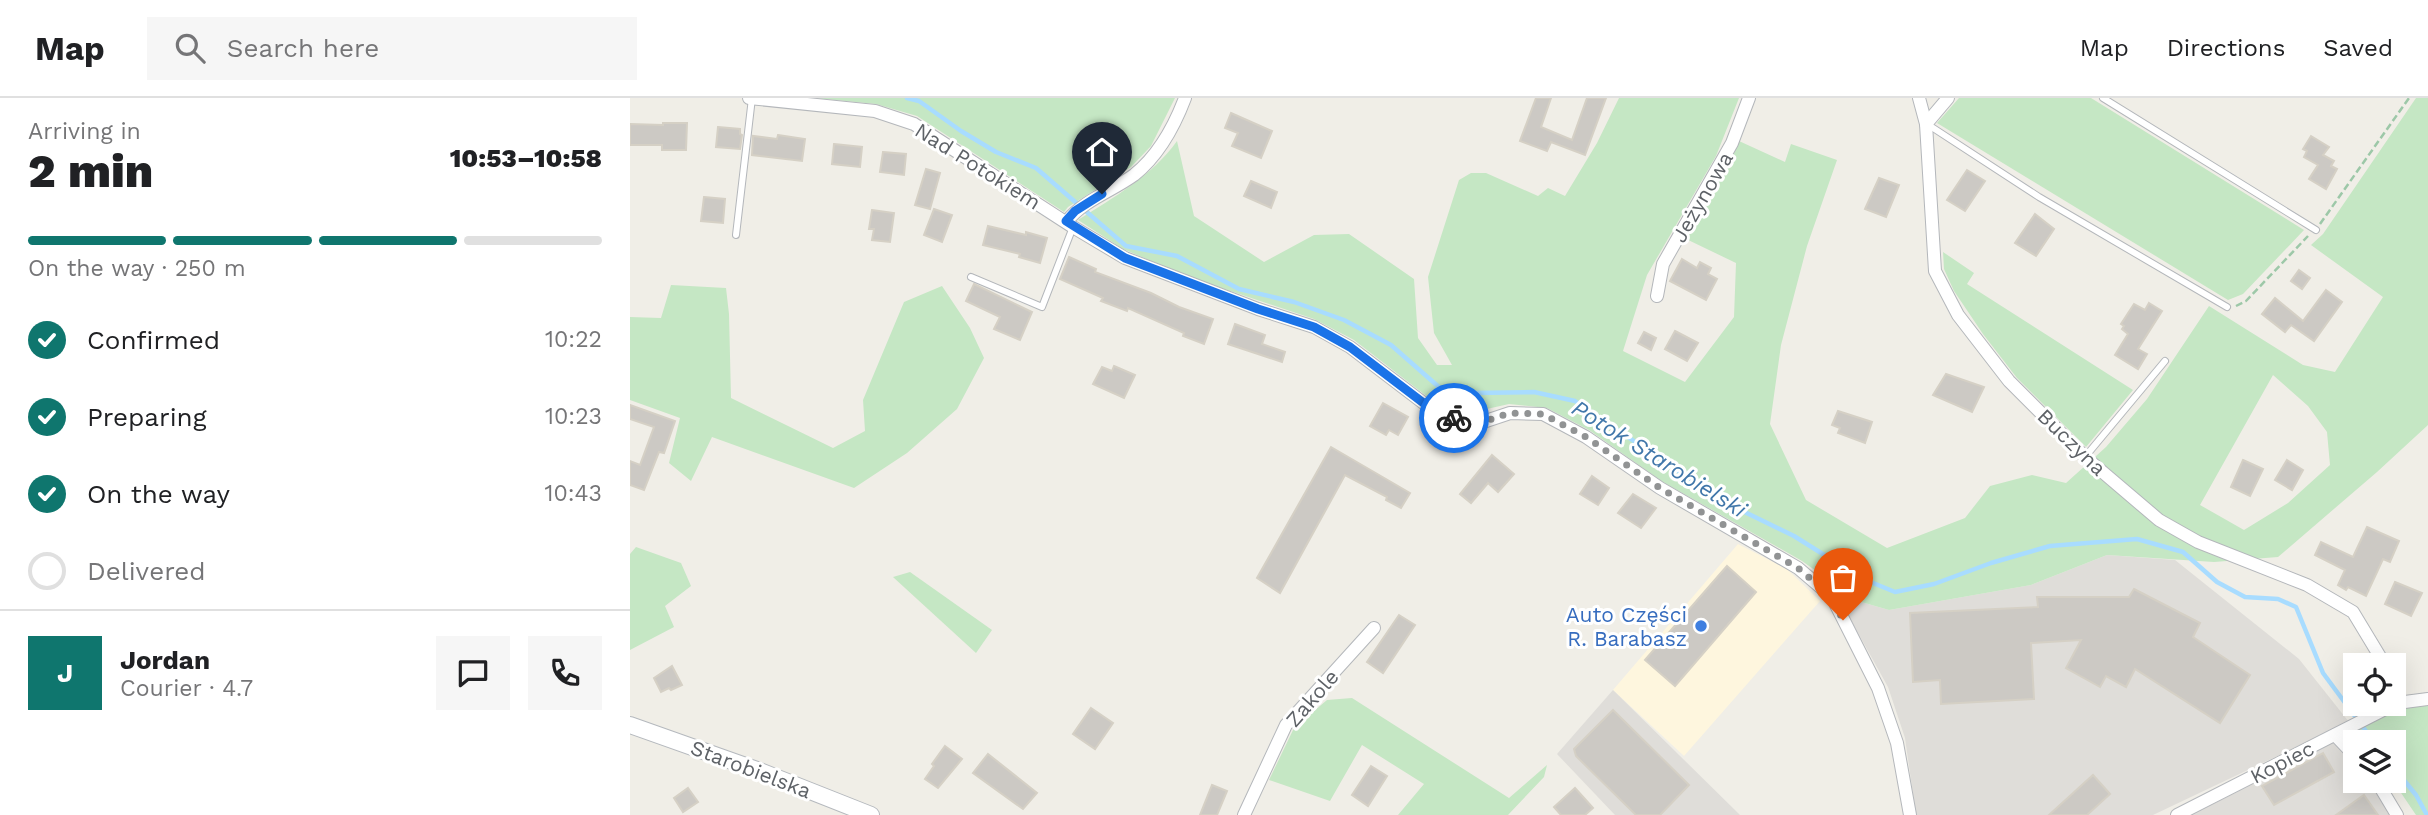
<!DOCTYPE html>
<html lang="en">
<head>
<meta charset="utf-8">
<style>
  body { margin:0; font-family:"Work Sans",sans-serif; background:#f6f6f6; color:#202124; height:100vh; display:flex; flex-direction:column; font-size:26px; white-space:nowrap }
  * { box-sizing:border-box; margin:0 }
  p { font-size:23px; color:#757577 }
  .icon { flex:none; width:38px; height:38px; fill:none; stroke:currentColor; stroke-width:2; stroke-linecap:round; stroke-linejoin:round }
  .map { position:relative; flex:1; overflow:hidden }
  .side { display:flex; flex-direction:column; background:#fff; width:630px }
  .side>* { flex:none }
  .tools { position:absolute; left:1713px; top:555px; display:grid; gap:14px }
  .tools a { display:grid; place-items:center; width:63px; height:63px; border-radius:0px; background:#fff; box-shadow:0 7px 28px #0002; font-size:35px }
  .pin { position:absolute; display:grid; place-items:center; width:60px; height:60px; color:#fff; margin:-72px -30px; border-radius:50% 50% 50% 0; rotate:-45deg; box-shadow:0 0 7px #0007 }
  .pin .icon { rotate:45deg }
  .courier { position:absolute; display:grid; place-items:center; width:70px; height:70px; margin:-35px; border:5px solid #1a73e8; border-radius:50%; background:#fff; color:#222; box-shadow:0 2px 9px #0007 }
  .overview em { font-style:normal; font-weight:800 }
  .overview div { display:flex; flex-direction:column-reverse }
  .overview { display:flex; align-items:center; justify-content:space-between; height:119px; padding:0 28px }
  h1 { font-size:46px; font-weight:800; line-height:52px }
  .bar { display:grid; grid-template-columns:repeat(4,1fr); gap:10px 7px; align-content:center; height:84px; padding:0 28px }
  .bar i { height:9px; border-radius:5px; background:#e0e0e0 }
  .bar .selected { background:#0f766e }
  .bar p { grid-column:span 4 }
  .line { display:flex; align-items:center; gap:18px; padding:0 28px; border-top:2px solid #e0e0e0 }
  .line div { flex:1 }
  .round { display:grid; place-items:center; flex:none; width:74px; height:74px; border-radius:0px; background:#f6f6f6 }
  ol { padding:0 28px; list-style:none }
  li { display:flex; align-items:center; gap:21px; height:77px }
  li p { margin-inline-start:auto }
  li .icon { padding:7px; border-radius:50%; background:#0f766e; color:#fff; stroke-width:4 }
  li:last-child { color:#757577 }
  li i { width:38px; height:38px; border:4px solid #e0e0e0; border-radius:50% }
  header { display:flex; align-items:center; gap:42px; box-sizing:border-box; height:98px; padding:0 35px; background:#fff; border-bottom:2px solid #e0e0e0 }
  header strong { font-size:33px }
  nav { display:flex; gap:38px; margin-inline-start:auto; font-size:24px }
  .search { width:490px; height:63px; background:#f6f6f6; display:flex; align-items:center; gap:18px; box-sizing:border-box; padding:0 24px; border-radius:0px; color:#757577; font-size:26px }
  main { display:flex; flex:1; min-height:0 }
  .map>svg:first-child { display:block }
</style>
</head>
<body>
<header>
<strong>Map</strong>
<div class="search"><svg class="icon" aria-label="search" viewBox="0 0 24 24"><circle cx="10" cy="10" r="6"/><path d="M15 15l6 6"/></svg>Search here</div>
<nav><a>Map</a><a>Directions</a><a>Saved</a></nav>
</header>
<main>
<section class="side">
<div class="overview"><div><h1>2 min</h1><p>Arriving in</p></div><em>10:53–10:58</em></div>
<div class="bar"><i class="selected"></i><i class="selected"></i><i class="selected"></i><i></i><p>On the way · 250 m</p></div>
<ol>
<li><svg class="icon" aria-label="check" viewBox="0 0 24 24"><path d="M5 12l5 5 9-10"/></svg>Confirmed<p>10:22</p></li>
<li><svg class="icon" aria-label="check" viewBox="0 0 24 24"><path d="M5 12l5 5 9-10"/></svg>Preparing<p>10:23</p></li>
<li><svg class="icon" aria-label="check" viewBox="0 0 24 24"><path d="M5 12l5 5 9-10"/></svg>On the way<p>10:43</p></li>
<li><i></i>Delivered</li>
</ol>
<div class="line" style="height:126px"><b class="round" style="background:#0f766e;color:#fff">J</b><div><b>Jordan</b><p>Courier · 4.7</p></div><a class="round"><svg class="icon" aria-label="chat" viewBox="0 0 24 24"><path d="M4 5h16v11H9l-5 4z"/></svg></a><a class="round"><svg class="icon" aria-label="phone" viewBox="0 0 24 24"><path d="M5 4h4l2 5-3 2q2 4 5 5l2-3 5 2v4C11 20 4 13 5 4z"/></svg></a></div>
</section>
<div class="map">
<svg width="1798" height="717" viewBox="0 0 1798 717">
  <rect width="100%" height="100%" fill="#f0eee7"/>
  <polygon fill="#fef6de" points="1108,446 1157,471 1190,503 1054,658 983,592"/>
  <g fill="#dfddd9">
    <polygon points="1477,457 1545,462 1669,561 1719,624 1523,717 1286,717 1275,640 1258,589 1207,497 1259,512 1401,487"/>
    <polygon points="983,592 1110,717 985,717 927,656"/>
    <polygon points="1704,644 1725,667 1726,682 1740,683 1759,717 1562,717"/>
  </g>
  <g fill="#c5e7c4" fill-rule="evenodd">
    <polygon points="185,0 545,0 521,48 501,69 438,109 434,114 287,18 246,6"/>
    <path d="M989 0H1109L1086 58 1017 177 993 253 1055 284 1104 219 1106 165 1054 140 1109 43 1155 64 1161 46 1207 62 1177 148 1151 247 1140 326 1176 402 1257 450 1335 420 1360 388 1402 377 1436 385 1476 349 1517 301 1579 208 1673 267 1705 274 1753 199 1681 147 1693 136 1786 0H1798V327L1747 374 1648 459 1584 464 1477 457 1401 487 1259 512 1207 497 1196 480 1172 463 1033 384 959 332 917 310 879 306 839 315 808 307 724 242 684 221 559 179 493 151 448 122C484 99 522 78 547 43L564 118 634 164 684 137 719 136 784 181 788 240 807 267H822L804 235 798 179 829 82 841 75H856L908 98 918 90 935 98 967 45ZM1643 277 1678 308 1697 334 1700 367 1658 405 1614 432 1570 407Z"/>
    <polygon points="1329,0 1461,0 1674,132 1613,196 1598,202 1307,25"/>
    <polygon points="1313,154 1344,175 1337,186 1503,292 1456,349 1387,280 1353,236 1324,193 1314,171"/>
    <polygon points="41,187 96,190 99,216 101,300 203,350 235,333 233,302 274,204 312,188 340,230 354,260 327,311 277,355 224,390 82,339 61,383 39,365 50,320 0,302 0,219 31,220"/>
    <polygon points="6,449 51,465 61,488 35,508 44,529 0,552 0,456"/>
    <polygon points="280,474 362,532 346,555 263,479"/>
    <polygon points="722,600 879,700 917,667 914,679 878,717 768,717 794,686 732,647 700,703 639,682 664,630 697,602"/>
    <polygon points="1798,607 1798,717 1786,717 1763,683 1764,644 1733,644 1724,634 1768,610"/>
  </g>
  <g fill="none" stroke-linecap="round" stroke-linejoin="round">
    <g stroke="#a8dcff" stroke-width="4.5">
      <polyline points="277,0 289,3 331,33 366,54 406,70 496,148 547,158 609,191 664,204 714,222 761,247 810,290 843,295 904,294 945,303 1092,403 1164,438 1231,480 1265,494 1304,486 1361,465 1420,448 1507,441 1553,454 1587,484 1615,499 1648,501 1666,509 1693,575 1744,644"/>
      <polyline points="1764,670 1786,697 1797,717"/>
    </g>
  </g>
  <g fill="#ccc9c4" stroke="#d5d0c5" stroke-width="2">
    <polygon points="906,0 921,0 911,29 942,42 957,0 976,0 955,57 921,44 917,53 890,43"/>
    <polygon points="601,15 642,33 631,60 602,48 608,35 595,30"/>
    <polygon points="33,25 57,25 56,52 32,52 32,47 0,47 0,26 33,27"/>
    <polygon points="88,29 110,31 110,36 112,37 110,51 86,49"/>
    <polygon points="148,37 175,41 172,63 122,57 123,38 147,41"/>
    <polygon points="1681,38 1699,49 1693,57 1704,63 1701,68 1707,71 1696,91 1679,81 1688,67 1674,59 1677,53 1673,51"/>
    <polygon points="204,46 232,49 230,69 202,66"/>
    <polygon points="253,54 276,56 274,77 250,74"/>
    <polygon points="296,71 310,75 300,111 285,107"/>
    <polygon points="1337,72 1355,83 1335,113 1317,102"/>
    <polygon points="1249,80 1269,87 1256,119 1235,111"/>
    <polygon points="621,83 647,94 641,110 614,98"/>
    <polygon points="74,99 95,101 93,125 71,123"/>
    <polygon points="304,111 322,117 312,144 294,137"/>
    <polygon points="242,112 264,115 260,144 242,142 244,131 239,131"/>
    <polygon points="1405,116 1424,131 1406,158 1385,145"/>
    <polygon points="358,128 396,137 396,134 417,140 410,165 389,159 390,156 353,147"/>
    <polygon points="439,159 466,171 465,174 521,195 549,209 583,221 574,246 553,238 554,235 498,210 497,213 471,203 473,200 430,181"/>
    <polygon points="1052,161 1067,170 1070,164 1081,170 1078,176 1087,181 1076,202 1040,183"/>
    <polygon points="1669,172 1680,180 1672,191 1661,183"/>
    <polygon points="344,186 402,214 390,242 364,231 370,219 336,203"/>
    <polygon points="1696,192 1712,204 1684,243 1661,227 1655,234 1632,216 1645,200 1673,223"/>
    <polygon points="1519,205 1532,213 1508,251 1517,256 1508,271 1485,257 1498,236 1492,231 1494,228 1491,226 1504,206 1515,212"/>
    <polygon points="605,226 635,237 632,246 655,254 652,264 598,246"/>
    <polygon points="1045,233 1068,245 1057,263 1035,251"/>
    <polygon points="1014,234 1026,240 1021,252 1008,245"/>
    <polygon points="484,268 505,277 494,300 463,286 472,269 482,273"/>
    <polygon points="1316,276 1354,289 1342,314 1303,297"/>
    <polygon points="753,305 778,319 768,337 759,332 756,337 740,328"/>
    <polygon points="0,307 45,323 34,355 29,354 14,392 0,387 0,363 10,367 24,329 0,321"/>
    <polygon points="1208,313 1242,324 1235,345 1208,335 1210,330 1202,327"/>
    <polygon points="701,349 780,395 771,410 756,402 757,399 715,377 650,495 627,480"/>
    <polygon points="862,357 884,376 868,394 858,385 841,405 830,396"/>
    <polygon points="1613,362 1633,371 1620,398 1601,389"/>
    <polygon points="1657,362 1673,372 1662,392 1645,382"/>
    <polygon points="962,378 979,390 968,407 950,396"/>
    <polygon points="1003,396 1026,410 1011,430 988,415"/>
    <polygon points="1737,429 1769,443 1760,464 1753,461 1736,498 1718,489 1716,492 1708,487 1715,472 1685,457 1691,444 1723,459"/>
    <polygon points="1097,468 1126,494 1045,588 1015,562"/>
    <polygon points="1765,484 1792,495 1781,518 1755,506"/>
    <polygon points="1504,491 1570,525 1563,539 1620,577 1590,625 1505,571 1496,589 1476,578 1470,589 1436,570 1451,542 1401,545 1404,601 1311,606 1310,582 1283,584 1280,515 1408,509 1407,499 1499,499"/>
    <polygon points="769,517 785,527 753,575 737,564"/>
    <polygon points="42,568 52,587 41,592 39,590 31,594 24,580"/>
    <polygon points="461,610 483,625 465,651 443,636"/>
    <polygon points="983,612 1059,687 1030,717 1006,717 946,658 944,651"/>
    <polygon points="315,648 332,661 308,690 295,681 304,668 302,666"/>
    <polygon points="1693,655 1704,674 1644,707 1632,688"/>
    <polygon points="358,656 407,695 393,711 343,675"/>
    <polygon points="741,668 757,678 738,708 722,697"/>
    <polygon points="1463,677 1480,696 1457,717 1419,717"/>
    <polygon points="582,687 597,693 587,717 570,717"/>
    <polygon points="58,690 68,704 53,714 44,700"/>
    <polygon points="945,690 963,710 955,717 931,717 924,709"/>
    <polygon points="1734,697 1748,717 1706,717"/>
  </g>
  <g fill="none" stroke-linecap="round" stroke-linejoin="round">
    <g stroke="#b4b7bb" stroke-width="8">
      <g id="lane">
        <polyline points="1473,0 1686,132"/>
        <polyline points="1297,26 1409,99 1597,209"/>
        <polyline points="106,137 122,0"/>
        <polyline points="341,179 412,209 443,129"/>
        <polyline points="1455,359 1535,263"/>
      </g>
    </g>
    <g stroke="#b4b7bb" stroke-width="14">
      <g id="street">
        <polyline points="119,0 245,13 284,26 443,129 495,160 628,211 684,229 720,249 804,313 832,323 856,323 880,315 913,316 956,339 1030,390 1168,470 1202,499 1248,590 1267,645 1280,717"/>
        <polyline points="1289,0 1296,26 1305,173 1328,217 1379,283 1455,359 1529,422 1568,444 1677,487 1723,514 1755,567"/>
        <polyline points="1296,26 1318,0"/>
        <path d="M437 123C454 102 482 93 504 77 529 57 544 29 555 0"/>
        <polyline points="1027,198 1033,166 1102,45 1119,0"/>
        <polyline points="1705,637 1726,659"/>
        <polyline points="1746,682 1767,717"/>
        <polyline points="614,717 656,627 744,530"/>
        <polyline points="1547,717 1767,605 1798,601"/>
      </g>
    </g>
    <g stroke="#b5b9be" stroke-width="18">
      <polyline id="secondary" points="0,627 127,672 241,717"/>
    </g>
    <g stroke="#9dc8a8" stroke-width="2.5" stroke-dasharray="7 3.5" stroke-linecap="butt">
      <polyline points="1690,126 1779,0"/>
      <polyline points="1606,208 1616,203 1678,138"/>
      <polyline points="835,288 849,311"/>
    </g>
    <use href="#lane" stroke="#fff" stroke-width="6"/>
    <use href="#street" stroke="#fff" stroke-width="12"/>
    <use href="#secondary" stroke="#fff" stroke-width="16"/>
  </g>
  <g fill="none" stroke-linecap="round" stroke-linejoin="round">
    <polyline stroke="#919394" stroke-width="7" stroke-dasharray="0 12.6" points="824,320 832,323 856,323 880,315 913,316 956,339 1030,390 1168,470 1202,499 1213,522"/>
    <polyline stroke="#1a73e8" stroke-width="9" points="472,96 445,113 436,123 495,160 628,211 684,229 720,249 804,313 824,320"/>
  </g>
  <circle fill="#3f7fe0" stroke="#fff" stroke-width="2.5" cx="1071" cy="528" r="7"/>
  <g text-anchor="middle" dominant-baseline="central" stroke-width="6" stroke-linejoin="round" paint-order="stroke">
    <g font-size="21" fill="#5e6267" stroke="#fff">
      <text transform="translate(348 68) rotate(32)">Nad Potokiem</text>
      <text transform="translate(1072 99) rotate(-60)">Jeżynowa</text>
      <text transform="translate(1442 344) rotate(44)">Buczyna</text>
      <text transform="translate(682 600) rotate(-49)">Zakole</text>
      <text transform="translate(1652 664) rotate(-27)">Kopiec</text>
      <text transform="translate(121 671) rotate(21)">Starobielska</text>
    </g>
    <g font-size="21" fill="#366cbe" stroke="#fff" text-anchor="end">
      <text x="1057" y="516">Auto Części<tspan x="1057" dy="24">R. Barabasz</tspan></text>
    </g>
    <g font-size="23" font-style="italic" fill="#4177aa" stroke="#fff">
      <text transform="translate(1029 361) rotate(32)">Potok Starobielski</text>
    </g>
  </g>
</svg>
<div class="tools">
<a><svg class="icon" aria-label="locate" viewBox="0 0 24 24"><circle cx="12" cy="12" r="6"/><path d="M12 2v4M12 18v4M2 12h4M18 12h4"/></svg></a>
<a><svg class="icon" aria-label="layers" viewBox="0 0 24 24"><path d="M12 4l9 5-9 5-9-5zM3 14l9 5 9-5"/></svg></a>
</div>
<div class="pin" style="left:1213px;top:522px;background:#ea580c"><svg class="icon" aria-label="bag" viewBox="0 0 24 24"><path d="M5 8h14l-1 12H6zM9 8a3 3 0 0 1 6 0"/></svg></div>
<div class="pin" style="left:472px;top:96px;background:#1f2937"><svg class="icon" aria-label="home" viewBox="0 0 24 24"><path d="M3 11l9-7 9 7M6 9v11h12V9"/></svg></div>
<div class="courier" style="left:824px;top:320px"><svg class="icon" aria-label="bike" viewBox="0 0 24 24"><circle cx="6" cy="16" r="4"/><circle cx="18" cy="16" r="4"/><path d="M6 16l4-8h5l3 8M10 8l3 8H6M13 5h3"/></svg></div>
</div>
</main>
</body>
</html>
